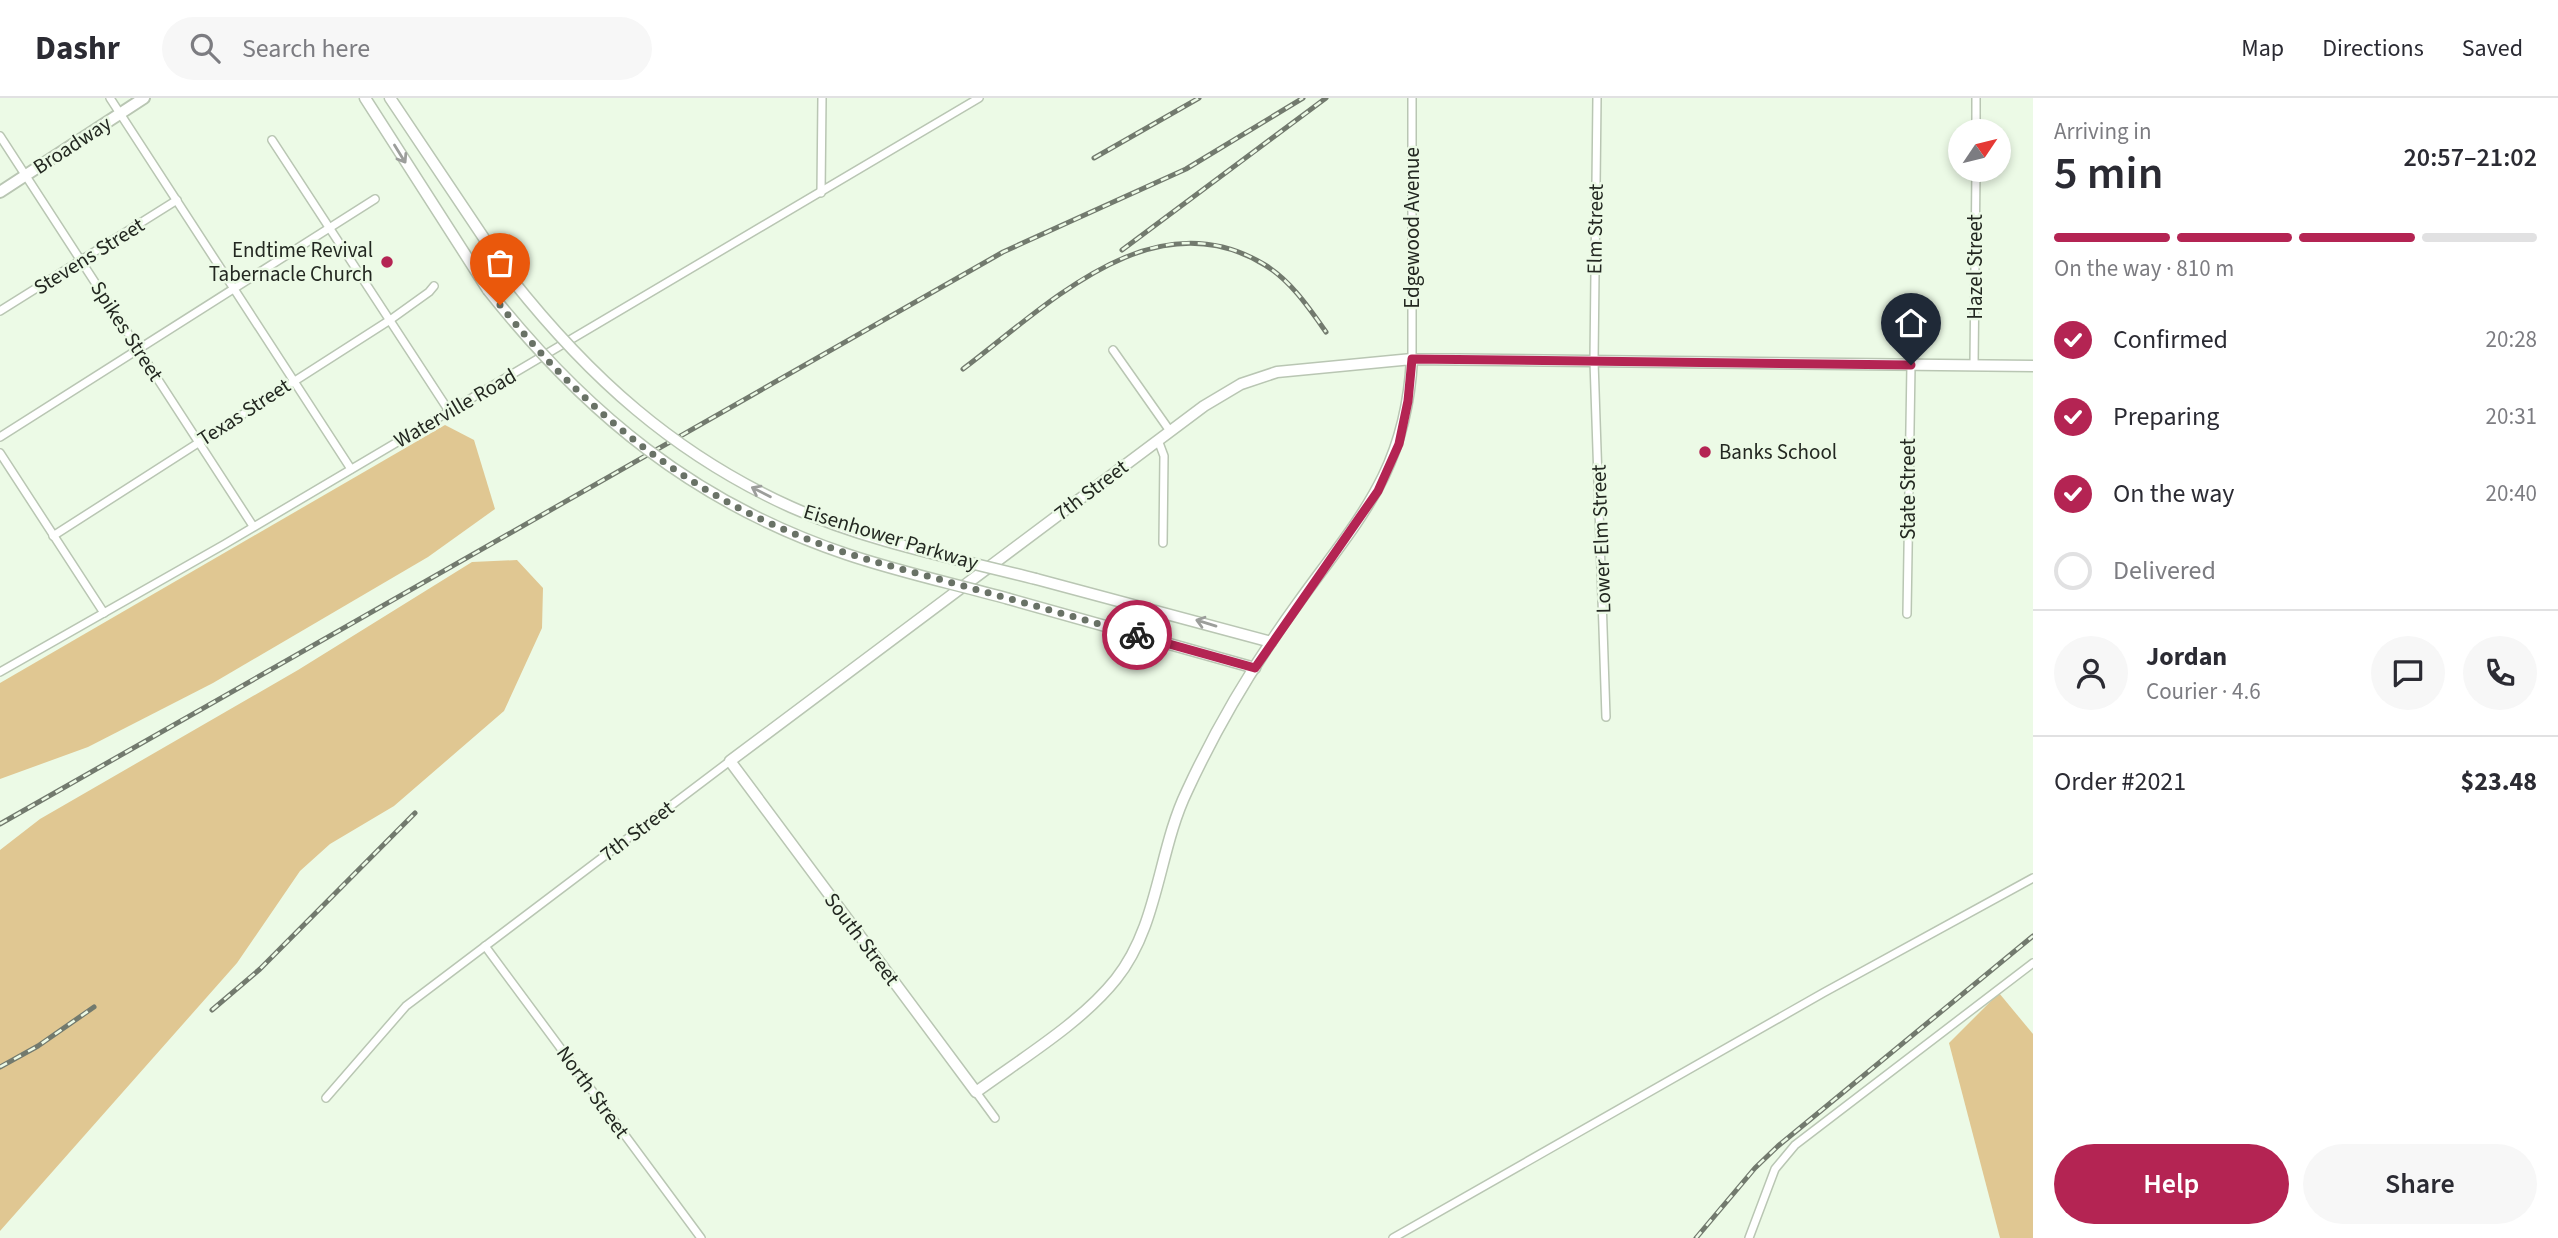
<!DOCTYPE html>
<html lang="en">
<head>
<meta charset="utf-8">
<style>
  body { margin:0; font-family:"Source Sans 3",sans-serif; background:#f7f7f7; color:#2b2b33; height:100vh; display:flex; flex-direction:column; font-size:26px; white-space:nowrap }
  * { box-sizing:border-box; margin:0 }
  p { font-size:23px; color:#7c7c81 }
  .icon { flex:none; width:38px; height:38px; fill:none; stroke:currentColor; stroke-width:2; stroke-linecap:round; stroke-linejoin:round }
  .map { position:relative; flex:1; overflow:hidden }
  .side { display:flex; flex-direction:column; background:#fff; width:525px }
  .side>* { flex:none }
  .needle { width:46px; rotate:55deg }
  .tools { position:absolute; left:1948px; top:21px; display:grid; gap:14px }
  .tools a { display:grid; place-items:center; width:63px; height:63px; border-radius:50%; background:#fff; box-shadow:0 4px 10px #0003; font-size:35px }
  .pin { position:absolute; display:grid; place-items:center; width:60px; height:60px; color:#fff; margin:-72px -30px; border-radius:50% 50% 50% 0; rotate:-45deg; box-shadow:0 0 7px #0007 }
  .pin .icon { rotate:45deg }
  .courier { position:absolute; display:grid; place-items:center; width:70px; height:70px; margin:-35px; border:5px solid #b42453; border-radius:50%; background:#fff; color:#222; box-shadow:0 2px 9px #0007 }
  .head em { font-style:normal; font-weight:600 }
  .head div { display:flex; flex-direction:column-reverse }
  .head { display:flex; align-items:center; justify-content:space-between; height:119px; padding:0 21px }
  h1 { font-size:46px; font-weight:600; line-height:52px }
  .bar { display:grid; grid-template-columns:repeat(4,1fr); gap:10px 7px; align-content:center; height:84px; padding:0 21px }
  .bar i { height:9px; border-radius:5px; background:#e1e1e2 }
  .bar .active { background:#b42453 }
  .bar p { grid-column:span 4 }
  .line { display:flex; align-items:center; gap:18px; padding:0 21px; border-top:2px solid #e1e1e2 }
  .line div { flex:1 }
  .round { display:grid; place-items:center; flex:none; width:74px; height:74px; border-radius:37px; background:#f7f7f7 }
  ol { padding:0 21px; list-style:none }
  li { display:flex; align-items:center; gap:21px; height:77px }
  li p { margin-inline-start:auto }
  li .icon { padding:7px; border-radius:50%; background:#b42453; color:#fff; stroke-width:4 }
  li:last-child { color:#7c7c81 }
  li i { width:38px; height:38px; border:4px solid #e1e1e2; border-radius:50% }
  .cta { display:flex; gap:14px; margin-top:auto; padding:14px 21px }
  .cta a { flex:1; height:80px; border-radius:42px; background:#b42453; color:#fff; font-size:28px; font-weight:600; line-height:80px; text-align:center }
  .cta a+a { background:#f7f7f7; color:#2b2b33 }
  header { display:flex; align-items:center; gap:42px; box-sizing:border-box; height:98px; padding:0 35px; background:#fff; border-bottom:2px solid #e1e1e2 }
  header strong { font-size:33px }
  nav { display:flex; gap:38px; margin-inline-start:auto; font-size:24px }
  .search { width:490px; height:63px; background:#f7f7f7; display:flex; align-items:center; gap:18px; box-sizing:border-box; padding:0 24px; border-radius:38px; color:#7c7c81; font-size:26px }
  main { display:flex; flex:1; min-height:0 }
  .map>svg:first-child { display:block }
</style>
</head>
<body>
<header>
<strong>Dashr</strong>
<div class="search"><svg class="icon" aria-label="search" viewBox="0 0 24 24"><circle cx="10" cy="10" r="6"/><path d="M15 15l6 6"/></svg>Search here</div>
<nav><a>Map</a><a>Directions</a><a>Saved</a></nav>
</header>
<main>
<div class="map">
<svg width="2033" height="1140" viewBox="0 0 2033 1140">
  <rect width="100%" height="100%" fill="#ecfae6"/>
  <g fill="#e0c792">
    <polygon points="445,327 474,342 495,411 428,459 213,585 88,649 0,681 0,585"/>
    <polygon points="517,462 543,490 542,530 504,613 394,708 330,746 300,773 237,865 0,1133 0,752 40,721 298,572 472,464"/>
    <polygon points="1999,895 2033,936 2033,1140 2000,1140 1949,945"/>
  </g>
  <g fill="none" stroke-linecap="round" stroke-linejoin="round">
    <g stroke="#b9c6b3" stroke-width="10">
      <g id="street">
        <polyline points="110,0 351,371"/>
        <polyline points="1597,0 1594,263 1606,619"/>
        <polyline points="1976,33 1976,0"/>
        <polyline points="0,38 253,428"/>
        <polyline points="272,42 449,313"/>
        <polyline points="821,95 822,0"/>
        <polyline points="0,213 177,102"/>
        <polyline points="1113,252 1170,333"/>
        <polyline points="1412,261 1412,0"/>
        <polyline points="1974,267 1976,72"/>
        <polyline points="0,339 375,101"/>
        <polyline points="1158,342 1164,358 1163,445"/>
        <polyline points="0,355 104,515"/>
        <polyline points="53,438 390,222 429,194 434,188"/>
        <polyline points="1907,516 1911,267"/>
        <polyline points="0,574 225,446 979,0"/>
        <polyline points="485,848 701,1140"/>
        <polyline points="976,994 995,1020"/>
        <polyline points="326,1000 406,908 730,663"/>
        <polyline points="1393,1140 1823,895 2033,780"/>
        <polyline points="1749,1140 1775,1071 1795,1047 2033,865"/>
      </g>
    </g>
    <g stroke="#b9c6b3" stroke-width="13">
      <g id="secondary">
        <polyline points="365,0 488,192"/>
        <polyline points="390,0 510,179"/>
        <path d="M1412 261C1406 373 1360 419 1298 505 1256 563 1217 628 1187 693 1158 753 1159 827 1116 881 1081 925 1021 961 976 994L730 663 1204 308 1241 286 1277 274 1412 261 2033 268"/>
        <polyline points="1036,481 1271,544"/>
        <polyline points="1009,501 1255,570"/>
      </g>
    </g>
    <g stroke="#b9c6b3" stroke-width="14">
      <polyline id="primary" points="0,94 144,0"/>
    </g>
    <use href="#street" stroke="#fff" stroke-width="7"/>
    <use href="#secondary" stroke="#fff" stroke-width="10"/>
    <use href="#primary" stroke="#fff" stroke-width="10"/>
    <g stroke="#727a6e" stroke-width="5">
      <g id="rail">
        <polyline points="1094,60 1199,0"/>
        <polyline points="1122,152 1326,0"/>
        <path d="M963 271C1047 208 1153 98 1265 167 1291 183 1309 210 1326 234"/>
        <polyline points="0,726 1003,154 1186,71 1303,0"/>
        <polyline points="212,912 260,871 415,715"/>
        <polyline points="0,969 38,948 94,909"/>
        <polyline points="1696,1140 1755,1070 1778,1048 2033,838"/>
      </g>
    </g>
    <use href="#rail" stroke="#ecfae6" stroke-width="2.5" stroke-dasharray="8" stroke-linecap="butt"/>
    <g stroke="#b9c6b3" stroke-width="13" stroke-linecap="butt">
      <g id="secondary-bridge">
        <path d="M510 179C589 279 674 356 791 409 869 444 954 460 1036 481"/>
        <path d="M488 192C586 316 695 405 846 456 899 474 955 486 1009 501"/>
      </g>
    </g>
    <use href="#secondary-bridge" stroke="#fff" stroke-width="10"/>
  </g>
  <defs><path id="oneway-shaft" d="M-6 0H5M1.5-3L5.5 0L1.5 3" fill="none" stroke-width="1.6" stroke-linecap="round" stroke-linejoin="round" transform="scale(1.75)"/></defs>
  <g stroke="#9c9e9b">
    <use href="#oneway-shaft" transform="translate(400 56) rotate(58)"/>
    <use href="#oneway-shaft" transform="translate(761 394) rotate(-153)"/>
    <use href="#oneway-shaft" transform="translate(1206 525) rotate(-163)"/>
  </g>
  <g fill="none" stroke-linecap="round" stroke-linejoin="round">
    <path stroke="#697266" stroke-width="7" stroke-dasharray="0 12.6" d="M500 207C578 305 674 386 790 434 839 455 890 468 942 482 1007 500 1072 518 1137 537"/>
    <polyline stroke="#b42453" stroke-width="9" points="1137,537 1255,570 1378,393 1399,346 1408,303 1412,261 1911,267"/>
  </g>
  <g fill="#b42453" stroke="#ecfae6" stroke-width="2.5">
    <circle cx="387" cy="164" r="7"/>
    <circle cx="1705" cy="354" r="7"/>
  </g>
  <g text-anchor="middle" dominant-baseline="central" stroke-width="5" stroke-linejoin="round" paint-order="stroke">
    <g font-size="21" fill="#232821" stroke="#ecfae6">
      <text transform="translate(72 47) rotate(-33)">Broadway</text>
      <text transform="translate(1412 130) rotate(-90)">Edgewood Avenue</text>
      <text transform="translate(1595 131) rotate(-89)">Elm Street</text>
      <text transform="translate(89 158) rotate(-32)">Stevens Street</text>
      <text transform="translate(1975 169) rotate(-90)">Hazel Street</text>
      <text transform="translate(127 233) rotate(57)">Spikes Street</text>
      <text transform="translate(455 310) rotate(-30)">Waterville Road</text>
      <text transform="translate(244 314) rotate(-33)">Texas Street</text>
      <text transform="translate(1908 391) rotate(-90)">State Street</text>
      <text transform="translate(1091 392) rotate(-37)">7th Street</text>
      <text transform="translate(891 439) rotate(17)">Eisenhower Parkway</text>
      <text transform="translate(1601 441) rotate(-92)">Lower Elm Street</text>
      <text transform="translate(637 733) rotate(-37)">7th Street</text>
      <text transform="translate(862 841) rotate(53)">South Street</text>
      <text transform="translate(593 994) rotate(54)">North Street</text>
    </g>
    <g font-size="21" fill="#232821" stroke="#ecfae6" text-anchor="end">
      <text x="373" y="152">Endtime Revival<tspan x="373" dy="24">Tabernacle Church</tspan></text>
      <text x="1719" y="354" text-anchor="start">Banks School</text>
    </g>
  </g>
</svg>
<div class="tools">
<a><svg class="needle" viewBox="-14 -14 28 28"><path d="M0-13l5 13h-10z" fill="#e53935"/><path d="M0 13l5-13h-10z" fill="#7c7c81"/></svg></a>
</div>
<div class="pin" style="left:500px;top:207px;background:#ea580c"><svg class="icon" aria-label="bag" viewBox="0 0 24 24"><path d="M5 8h14l-1 12H6zM9 8a3 3 0 0 1 6 0"/></svg></div>
<div class="pin" style="left:1911px;top:267px;background:#1f2937"><svg class="icon" aria-label="home" viewBox="0 0 24 24"><path d="M3 11l9-7 9 7M6 9v11h12V9"/></svg></div>
<div class="courier" style="left:1137px;top:537px"><svg class="icon" aria-label="bike" viewBox="0 0 24 24"><circle cx="6" cy="16" r="4"/><circle cx="18" cy="16" r="4"/><path d="M6 16l4-8h5l3 8M10 8l3 8H6M13 5h3"/></svg></div>
</div>
<section class="side">
<div class="head"><div><h1>5 min</h1><p>Arriving in</p></div><em>20:57–21:02</em></div>
<div class="bar"><i class="active"></i><i class="active"></i><i class="active"></i><i></i><p>On the way · 810 m</p></div>
<ol>
<li><svg class="icon" aria-label="check" viewBox="0 0 24 24"><path d="M5 12l5 5 9-10"/></svg>Confirmed<p>20:28</p></li>
<li><svg class="icon" aria-label="check" viewBox="0 0 24 24"><path d="M5 12l5 5 9-10"/></svg>Preparing<p>20:31</p></li>
<li><svg class="icon" aria-label="check" viewBox="0 0 24 24"><path d="M5 12l5 5 9-10"/></svg>On the way<p>20:40</p></li>
<li><i></i>Delivered</li>
</ol>
<div class="line" style="height:126px"><a class="round"><svg class="icon" aria-label="person" viewBox="0 0 24 24"><circle cx="12" cy="8" r="4"/><path d="M4 21q1-7 8-7t8 7"/></svg></a><div><b>Jordan</b><p>Courier · 4.6</p></div><a class="round"><svg class="icon" aria-label="chat" viewBox="0 0 24 24"><path d="M4 5h16v11H9l-5 4z"/></svg></a><a class="round"><svg class="icon" aria-label="phone" viewBox="0 0 24 24"><path d="M5 4h4l2 5-3 2q2 4 5 5l2-3 5 2v4C11 20 4 13 5 4z"/></svg></a></div>
<div class="line" style="height:91px"><div>Order #2021</div><b>$23.48</b></div>
<div class="cta"><a>Help</a><a>Share</a></div>
</section>
</main>
</body>
</html>
